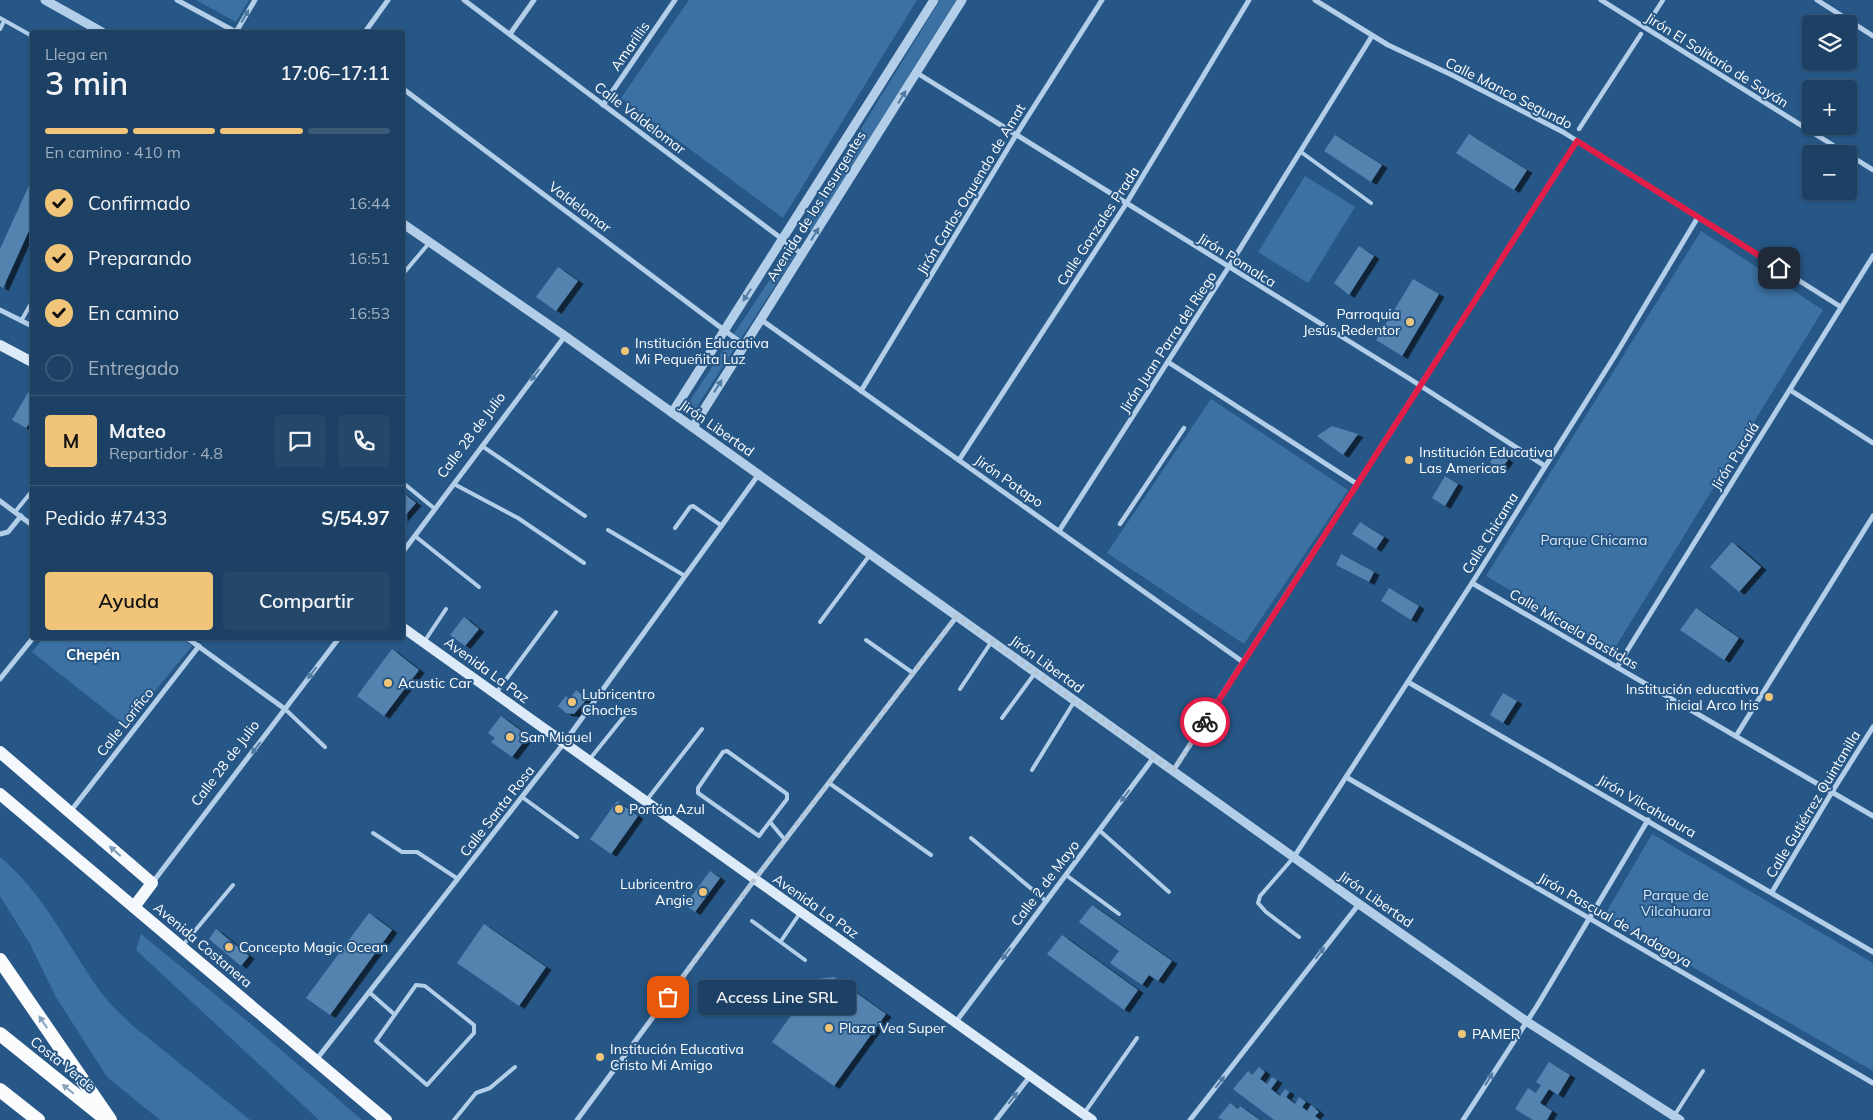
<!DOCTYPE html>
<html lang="es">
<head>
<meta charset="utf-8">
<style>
  body { margin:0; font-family:Mulish,sans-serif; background:#25486a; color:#f1f3f6; height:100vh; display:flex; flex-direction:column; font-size:19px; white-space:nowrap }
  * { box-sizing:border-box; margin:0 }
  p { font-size:16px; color:#a0afbf }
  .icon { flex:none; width:28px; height:28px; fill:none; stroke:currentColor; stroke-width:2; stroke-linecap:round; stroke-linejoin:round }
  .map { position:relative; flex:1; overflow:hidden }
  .side { position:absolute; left:30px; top:30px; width:375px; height:610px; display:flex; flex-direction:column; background:#1d4164; border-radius:5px; box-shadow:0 1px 4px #0004,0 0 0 1px #3b5a78 }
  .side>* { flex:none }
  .buttons { position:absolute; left:1802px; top:15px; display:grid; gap:10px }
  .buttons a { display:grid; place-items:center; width:55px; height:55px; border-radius:5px; background:#1d4164; box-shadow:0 1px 4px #0004,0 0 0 1px #3b5a78; font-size:25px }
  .pin { position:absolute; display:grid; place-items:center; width:42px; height:42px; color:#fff; margin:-21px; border-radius:10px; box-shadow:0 2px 8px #0006 }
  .courier { position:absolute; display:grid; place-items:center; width:50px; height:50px; margin:-25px; border:4px solid #e11d48; border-radius:50%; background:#fff; color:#222; box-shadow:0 1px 6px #0007 }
  .bubble { position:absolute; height:35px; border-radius:5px; background:#1d4164; box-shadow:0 1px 4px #0004,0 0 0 1px #3b5a78; font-size:16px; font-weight:600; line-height:35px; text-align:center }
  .overview em { font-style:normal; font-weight:600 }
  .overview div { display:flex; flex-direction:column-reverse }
  .overview { display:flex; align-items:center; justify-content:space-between; height:85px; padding:0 15px }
  h1 { font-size:32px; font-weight:600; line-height:38px }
  .bar { display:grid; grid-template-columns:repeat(4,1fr); gap:8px 5px; align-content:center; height:60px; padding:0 15px }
  .bar i { height:6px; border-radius:4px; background:#3b5a78 }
  .bar .selected { background:#f0c579 }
  .bar p { grid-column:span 4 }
  .line { display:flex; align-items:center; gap:12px; padding:0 15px; border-top:1px solid #3b5a78 }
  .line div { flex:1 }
  .round { display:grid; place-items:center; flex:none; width:52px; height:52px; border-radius:5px; background:#25486a }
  ol { padding:0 15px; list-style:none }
  li { display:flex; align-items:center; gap:15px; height:55px }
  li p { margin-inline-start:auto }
  li .icon { padding:5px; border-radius:50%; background:#f0c579; color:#111; stroke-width:4 }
  li:last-child { color:#a0afbf }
  li i { width:28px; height:28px; border:2px solid #3b5a78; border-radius:50% }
  .primary-button { display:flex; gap:10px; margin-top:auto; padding:10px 15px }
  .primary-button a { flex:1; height:58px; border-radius:5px; background:#f0c579; color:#111; font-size:20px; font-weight:600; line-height:58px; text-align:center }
  .primary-button a+a { background:#25486a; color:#f1f3f6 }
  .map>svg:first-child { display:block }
</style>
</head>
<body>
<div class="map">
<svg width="1873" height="1120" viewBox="0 0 1873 1120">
  <defs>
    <filter id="shadow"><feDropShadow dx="5.5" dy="3" stdDeviation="0" flood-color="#0009"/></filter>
  </defs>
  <rect width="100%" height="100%" fill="#275786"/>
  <g fill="#3c72a3">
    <polygon points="196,0 249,0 236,22"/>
    <polygon points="689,0 917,0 783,218 621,98"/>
    <polygon points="940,0 956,0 812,231 802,225"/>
    <polygon points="1305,176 1355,207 1308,283 1258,252"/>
    <polygon points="1701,231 1823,310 1613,651 1486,576"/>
    <polygon points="790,249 795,255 696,408 689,402"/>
    <polygon points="1211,399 1348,490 1244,644 1107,553"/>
    <polygon points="43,638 181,638 192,646 126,726 32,652"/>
    <polygon points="1652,834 1873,963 1873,1071 1604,916"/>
    <path d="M0 857C45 894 69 949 103 995 111 1006 122 1015 132 1025L250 1120H160L107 1077 56 997 30 944 0 896Z"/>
    <polygon points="141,934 257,1029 362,1120 319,1120 136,950"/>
  </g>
  <g fill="#5483b0" filter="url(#shadow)">
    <polygon points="1469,134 1527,170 1514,190 1456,153"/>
    <polygon points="1335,135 1382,165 1371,182 1324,151"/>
    <polygon points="32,179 32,224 3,288 0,286 0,249"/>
    <polygon points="1359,246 1374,256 1349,295 1334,283"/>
    <polygon points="558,267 578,281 556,311 536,297"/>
    <polygon points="1413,279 1439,294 1402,356 1376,340"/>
    <polygon points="32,386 32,420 26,428 12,420"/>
    <polygon points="1332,426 1358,434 1343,455 1317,436"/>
    <polygon points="1498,452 1508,460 1500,470 1490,462"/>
    <polygon points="1445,476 1458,484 1445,506 1432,498"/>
    <polygon points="402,492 416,503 402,519"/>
    <polygon points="1360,522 1384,537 1376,549 1352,534"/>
    <polygon points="1732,542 1761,567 1739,592 1710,567"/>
    <polygon points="1341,554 1374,572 1369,582 1336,565"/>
    <polygon points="1389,588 1419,606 1411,620 1381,601"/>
    <polygon points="1696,608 1739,638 1724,660 1680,630"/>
    <polygon points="464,617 479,629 465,646 450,635"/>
    <polygon points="392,649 419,670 384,716 357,696"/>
    <polygon points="576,690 587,699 574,714 566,713 558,706 566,696 570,699"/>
    <polygon points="1503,693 1517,701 1503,723 1490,715"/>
    <polygon points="501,716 528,736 512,757 491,742 495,738 488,733"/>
    <polygon points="617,801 638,816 611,854 590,839"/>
    <polygon points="710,871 720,878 695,912 685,905"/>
    <polygon points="1092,905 1172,961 1158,981 1149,975 1142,985 1110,963 1119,951 1079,922"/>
    <polygon points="369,913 392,930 330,1015 306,998"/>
    <polygon points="484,924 546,967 519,1006 457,963"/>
    <polygon points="216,929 249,956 241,966 209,939"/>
    <polygon points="1062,935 1138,990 1124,1010 1047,954"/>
    <polygon points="834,977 886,1014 834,1086 772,1042 817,979"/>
    <polygon points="1549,1062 1570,1075 1558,1095 1549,1089 1540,1103 1552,1111 1547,1120 1533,1120 1515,1109 1528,1088 1536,1093 1541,1085 1536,1082"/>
    <polygon points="1259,1067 1265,1072 1260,1079 1267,1084 1272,1077 1277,1080 1271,1089 1280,1096 1285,1089 1289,1092 1286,1097 1295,1104 1299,1097 1306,1102 1302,1107 1307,1111 1311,1105 1319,1112 1315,1116 1320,1120 1274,1120 1233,1089 1248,1071 1252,1075"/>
    <polygon points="1230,1103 1238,1109 1240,1106 1260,1120 1223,1120 1218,1118"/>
  </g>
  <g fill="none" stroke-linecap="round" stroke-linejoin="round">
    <g stroke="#b3cee8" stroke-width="4">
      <polyline points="0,18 32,36"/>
      <polyline points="0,29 4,21"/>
      <polyline points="1301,152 1371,203"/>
      <polyline points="402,275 430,242"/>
      <polyline points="21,321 32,302"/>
      <polyline points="482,446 585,516"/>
      <polyline points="402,482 435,509"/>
      <polyline points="454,484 518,518 584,563"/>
      <polyline points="15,512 32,491"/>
      <polyline points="675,528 690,507 693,506 722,526"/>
      <polyline points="608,530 685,576"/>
      <polyline points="415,536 479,587"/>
      <polyline points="820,622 869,556"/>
      <polyline points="866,640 913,673"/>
      <polyline points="424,642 446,609"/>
      <polyline points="960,689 992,641"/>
      <polyline points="496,693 556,612"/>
      <polyline points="285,709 325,747"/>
      <polyline points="1002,718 1035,673"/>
      <polygon points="727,751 787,794 787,799 759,836 698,793 698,788 723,752"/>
      <polyline points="589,760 630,709"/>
      <polyline points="1032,770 1074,702"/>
      <polyline points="829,783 931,855"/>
      <polyline points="522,797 577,837"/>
      <polyline points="646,801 702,729"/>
      <polyline points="770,822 785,840"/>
      <polyline points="1099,830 1169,892"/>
      <polyline points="373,833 402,852 417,852 458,879"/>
      <polyline points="971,838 1046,901"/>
      <polyline points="1294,857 1260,896 1258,903 1266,912 1299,937"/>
      <polyline points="1066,875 1119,914"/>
      <polyline points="752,921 805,960"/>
      <polyline points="781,941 800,913"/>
      <polyline points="183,945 233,885"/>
      <polygon points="416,985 425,986 474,1025 474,1033 427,1085 376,1041"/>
      <polyline points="369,992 394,1014"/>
      <polyline points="1085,1112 1137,1038"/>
      <polyline points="1674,1116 1703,1071"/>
      <polyline points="454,1120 476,1093 490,1088 515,1067"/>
    </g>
    <g stroke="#b3cee8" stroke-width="4.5">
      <polyline points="1650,20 1663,0"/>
      <polyline points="1579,129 1641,34"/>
      <polyline points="1120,524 1184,428"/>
    </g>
    <g stroke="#b3cee8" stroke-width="5">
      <polyline points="177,0 236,32"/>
      <polyline points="464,0 802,254"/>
      <polyline points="1315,0 1388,45 1452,75 1563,132 1841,307"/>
      <polyline points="1601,0 1847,154"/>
      <polyline points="1817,0 1873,36"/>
      <polyline points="236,32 255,0"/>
      <polyline points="365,32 388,0"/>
      <polyline points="510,34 534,0"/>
      <polyline points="917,73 1410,379 1545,466"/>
      <polyline points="402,88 744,345"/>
      <polyline points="603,105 675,0"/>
      <polyline points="1849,155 1873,170"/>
      <polyline points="0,310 32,326"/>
      <polyline points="760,319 1243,662"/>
      <polyline points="1168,362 1357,484"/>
      <polyline points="1790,390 1873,443"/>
      <polyline points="861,391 1016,135 1102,0"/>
      <polyline points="959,460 1126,204 1249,0"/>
      <polyline points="0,501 32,525"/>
      <polyline points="1059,531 1228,268 1372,36"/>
      <polyline points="0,534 8,532 21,516"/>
      <polyline points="402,553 565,336"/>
      <polyline points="1472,583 1873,816"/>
      <polyline points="187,638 285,709"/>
      <polyline points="1617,667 1873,256"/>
      <polyline points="0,679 33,638"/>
      <polyline points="1408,682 1873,952"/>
      <polyline points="1736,736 1873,516"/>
      <polyline points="1173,771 1577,141"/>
      <polyline points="1346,777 1873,1083"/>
      <polyline points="70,812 199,646"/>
      <polyline points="1294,857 1472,583 1616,354 1698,217"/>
      <polyline points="153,882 339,638"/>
      <polyline points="1772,892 1832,792 1873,727"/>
      <polyline points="955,1023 1154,757"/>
      <polyline points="316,1060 564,743 759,474"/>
      <polyline points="577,1120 755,879 957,616"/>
      <polyline points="996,1120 1031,1075"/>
      <polyline points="1190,1120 1359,904"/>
      <polyline points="1463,1120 1537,1006 1648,820"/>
    </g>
    <g stroke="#b3cee8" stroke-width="9">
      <polyline points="45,0 102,32"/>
      <polyline points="402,223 565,336 1359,904 1526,1021 1680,1120"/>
      <polyline points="672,413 934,0"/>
      <polyline points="693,427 962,0"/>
    </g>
    <g stroke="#ddeaf7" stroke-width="10">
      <polyline points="0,345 32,362"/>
      <polyline points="402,627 1092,1120"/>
    </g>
    <g stroke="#f5f9fe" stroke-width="12">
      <polyline points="0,752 152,883 134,907"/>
      <polyline points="0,794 386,1120"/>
    </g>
    <g stroke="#fafcfe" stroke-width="14">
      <polyline points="0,960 110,1120"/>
      <polyline points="0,1034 102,1116"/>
      <polyline points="0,1090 38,1120"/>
    </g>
  </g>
  <defs><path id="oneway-solid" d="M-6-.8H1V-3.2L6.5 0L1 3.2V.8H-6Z" transform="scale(1.25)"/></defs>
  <g fill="#517ba3">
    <use href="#oneway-solid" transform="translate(245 16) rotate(-60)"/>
    <use href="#oneway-solid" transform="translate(902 97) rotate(-58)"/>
    <use href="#oneway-solid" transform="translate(815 234) rotate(-58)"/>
    <use href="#oneway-solid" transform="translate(747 295) rotate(123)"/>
    <use href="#oneway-solid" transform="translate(535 375) rotate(127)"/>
    <use href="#oneway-solid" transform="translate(718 386) rotate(-58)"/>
    <use href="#oneway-solid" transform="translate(312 673) rotate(127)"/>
    <use href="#oneway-solid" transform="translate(256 748) rotate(128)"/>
    <use href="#oneway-solid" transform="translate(1125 796) rotate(127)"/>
    <use href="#oneway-solid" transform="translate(1320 953) rotate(-52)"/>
    <use href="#oneway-solid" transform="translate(1006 954) rotate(127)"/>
    <use href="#oneway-solid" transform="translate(1489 1079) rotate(-58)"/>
    <use href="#oneway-solid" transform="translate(1220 1082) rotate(-52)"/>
    <use href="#oneway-solid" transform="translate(1013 1098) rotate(-52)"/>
  </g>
  <use fill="#7998b6" href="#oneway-solid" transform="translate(115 851) rotate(-139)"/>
  <g fill="#86a1bc">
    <use href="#oneway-solid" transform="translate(43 1022) rotate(-124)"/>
    <use href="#oneway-solid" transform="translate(68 1089) rotate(-141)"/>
  </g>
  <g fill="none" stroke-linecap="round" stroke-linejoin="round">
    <polyline stroke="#b3c4d5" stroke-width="5" stroke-dasharray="0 9" points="668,997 755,879 957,616 1173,771 1205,722"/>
    <polyline stroke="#e11d48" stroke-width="6" points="1205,722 1577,141 1779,268"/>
  </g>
  <g fill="#f0c579" stroke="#275786" stroke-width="2">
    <circle cx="1410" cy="322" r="5"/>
    <circle cx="625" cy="351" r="5"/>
    <circle cx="1409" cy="460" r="5"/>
    <circle cx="388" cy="683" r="5"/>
    <circle cx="1769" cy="697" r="5"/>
    <circle cx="572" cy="702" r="5"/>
    <circle cx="510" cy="737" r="5"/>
    <circle cx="619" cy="809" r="5"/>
    <circle cx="703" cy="892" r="5"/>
    <circle cx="229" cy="947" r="5"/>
    <circle cx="829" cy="1028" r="5"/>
    <circle cx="1462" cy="1034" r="5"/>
    <circle cx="600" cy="1057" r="5"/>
  </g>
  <g text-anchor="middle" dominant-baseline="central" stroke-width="4" stroke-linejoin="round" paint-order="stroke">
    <g font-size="14" fill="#fff" stroke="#275786">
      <text transform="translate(630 46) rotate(-55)">Amarillis</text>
      <text transform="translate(1717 60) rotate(32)">Jirón El Solitario de Sayán</text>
      <text transform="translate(1509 93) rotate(27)">Calle Manco Segundo</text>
      <text transform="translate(640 118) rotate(37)">Calle Valdelomar</text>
      <text transform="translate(971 189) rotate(-59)">Jirón Carlos Oquendo de Amat</text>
      <text transform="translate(816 206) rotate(-58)">Avenida de los Insurgentes</text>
      <text transform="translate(580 207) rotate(37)">Valdelomar</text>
      <text transform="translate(1098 226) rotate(-57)">Calle Gonzales Prada</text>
      <text transform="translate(1237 260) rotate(32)">Jirón Pomalca</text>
      <text transform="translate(1168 342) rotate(-57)">Jirón Juan Parra del Riego</text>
      <text transform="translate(717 428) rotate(35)">Jirón Libertad</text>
      <text transform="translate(471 435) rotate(-53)">Calle 28 de Julio</text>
      <text transform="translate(1735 456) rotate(-58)">Jirón Pucalá</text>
      <text transform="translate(1009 481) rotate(35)">Jirón Patapo</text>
      <text transform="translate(1490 533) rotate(-58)">Calle Chicama</text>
      <text transform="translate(1574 629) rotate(30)">Calle Micaela Bastidas</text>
      <text transform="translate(1047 664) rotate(36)">Jirón Libertad</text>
      <text transform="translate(487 670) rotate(36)">Avenida La Paz</text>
      <text transform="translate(125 722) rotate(-52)">Calle Lorifico</text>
      <text transform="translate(225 763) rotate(-53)">Calle 28 de Julio</text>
      <text transform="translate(1813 804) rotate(-59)">Calle Gutiérrez Quintanilla</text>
      <text transform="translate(1647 806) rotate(30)">Jirón Vilcahuaura</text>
      <text transform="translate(497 811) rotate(-52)">Calle Santa Rosa</text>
      <text transform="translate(1045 883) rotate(-53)">Calle 2 de Mayo</text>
      <text transform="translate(1376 899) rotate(35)">Jirón Libertad</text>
      <text transform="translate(816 906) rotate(35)">Avenida La Paz</text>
      <text transform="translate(1615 920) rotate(30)">Jirón Pascual de Andagoya</text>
      <text transform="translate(203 945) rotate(40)">Avenida Costanera</text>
      <text transform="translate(63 1064) rotate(39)">Costa Verde</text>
    </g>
    <g font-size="14" fill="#fff" stroke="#275786" text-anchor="start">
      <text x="1400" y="314" text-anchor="end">Parroquia<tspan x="1400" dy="16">Jesús Redentor</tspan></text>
      <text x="635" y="343">Institución Educativa<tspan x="635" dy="16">Mi Pequeñita Luz</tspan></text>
      <text x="1419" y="452">Institución Educativa<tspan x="1419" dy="16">Las Americas</tspan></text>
      <text x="398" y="683">Acustic Car</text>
      <text x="1759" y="689" text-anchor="end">Institución educativa<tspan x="1759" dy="16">inicial Arco Iris</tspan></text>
      <text x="582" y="694">Lubricentro<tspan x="582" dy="16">Choches</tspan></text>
      <text x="520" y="737">San Miguel</text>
      <text x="629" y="809">Portón Azul</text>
      <text x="693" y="884" text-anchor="end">Lubricentro<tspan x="693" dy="16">Angie</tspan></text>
      <text x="239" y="947">Concepto Magic Ocean</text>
      <text x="839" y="1028">Plaza Vea Super</text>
      <text x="1472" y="1034">PAMER</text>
      <text x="610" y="1049">Institución Educativa<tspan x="610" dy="16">Cristo Mi Amigo</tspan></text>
    </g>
    <g font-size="14" fill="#d6e7f6" stroke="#275786">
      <text x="1594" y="540">Parque Chicama</text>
      <text x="1676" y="895">Parque de<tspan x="1676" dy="16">Vilcahuara</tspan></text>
    </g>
    <g font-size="15" font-weight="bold" fill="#fff" stroke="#275786">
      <text x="93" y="654">Chepén</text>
    </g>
  </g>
</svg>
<div class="buttons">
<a><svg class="icon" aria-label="layers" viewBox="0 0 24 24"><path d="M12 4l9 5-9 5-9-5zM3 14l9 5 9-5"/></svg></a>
<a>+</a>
<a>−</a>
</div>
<div class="pin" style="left:668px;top:997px;background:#ea580c"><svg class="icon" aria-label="bag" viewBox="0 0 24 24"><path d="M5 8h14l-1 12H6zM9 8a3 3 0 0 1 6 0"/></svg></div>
<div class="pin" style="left:1779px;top:268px;background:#1f2937"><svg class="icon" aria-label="home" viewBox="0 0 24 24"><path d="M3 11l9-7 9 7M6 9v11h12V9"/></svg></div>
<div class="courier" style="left:1205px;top:722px"><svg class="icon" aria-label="bike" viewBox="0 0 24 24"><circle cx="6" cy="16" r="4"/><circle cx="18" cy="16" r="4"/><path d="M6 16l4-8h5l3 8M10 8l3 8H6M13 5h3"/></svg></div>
<div class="bubble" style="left:698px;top:980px;width:158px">Access Line SRL</div>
<section class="side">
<div class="overview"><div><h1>3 min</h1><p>Llega en</p></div><em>17:06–17:11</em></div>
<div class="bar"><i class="selected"></i><i class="selected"></i><i class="selected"></i><i></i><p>En camino · 410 m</p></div>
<ol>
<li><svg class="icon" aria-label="check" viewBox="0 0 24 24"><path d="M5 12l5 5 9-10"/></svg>Confirmado<p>16:44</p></li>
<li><svg class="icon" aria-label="check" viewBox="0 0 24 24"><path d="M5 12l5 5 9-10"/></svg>Preparando<p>16:51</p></li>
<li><svg class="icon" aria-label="check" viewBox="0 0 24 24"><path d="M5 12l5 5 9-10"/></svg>En camino<p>16:53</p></li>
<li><i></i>Entregado</li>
</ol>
<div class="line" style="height:90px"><b class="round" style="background:#f0c579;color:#111">M</b><div><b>Mateo</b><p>Repartidor · 4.8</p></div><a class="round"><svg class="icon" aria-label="chat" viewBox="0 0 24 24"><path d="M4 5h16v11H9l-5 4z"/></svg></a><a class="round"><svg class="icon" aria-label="phone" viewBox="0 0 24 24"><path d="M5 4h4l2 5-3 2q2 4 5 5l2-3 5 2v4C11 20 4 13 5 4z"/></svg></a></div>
<div class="line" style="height:65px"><div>Pedido #7433</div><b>S/54.97</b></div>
<div class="primary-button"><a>Ayuda</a><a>Compartir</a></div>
</section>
</div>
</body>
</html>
